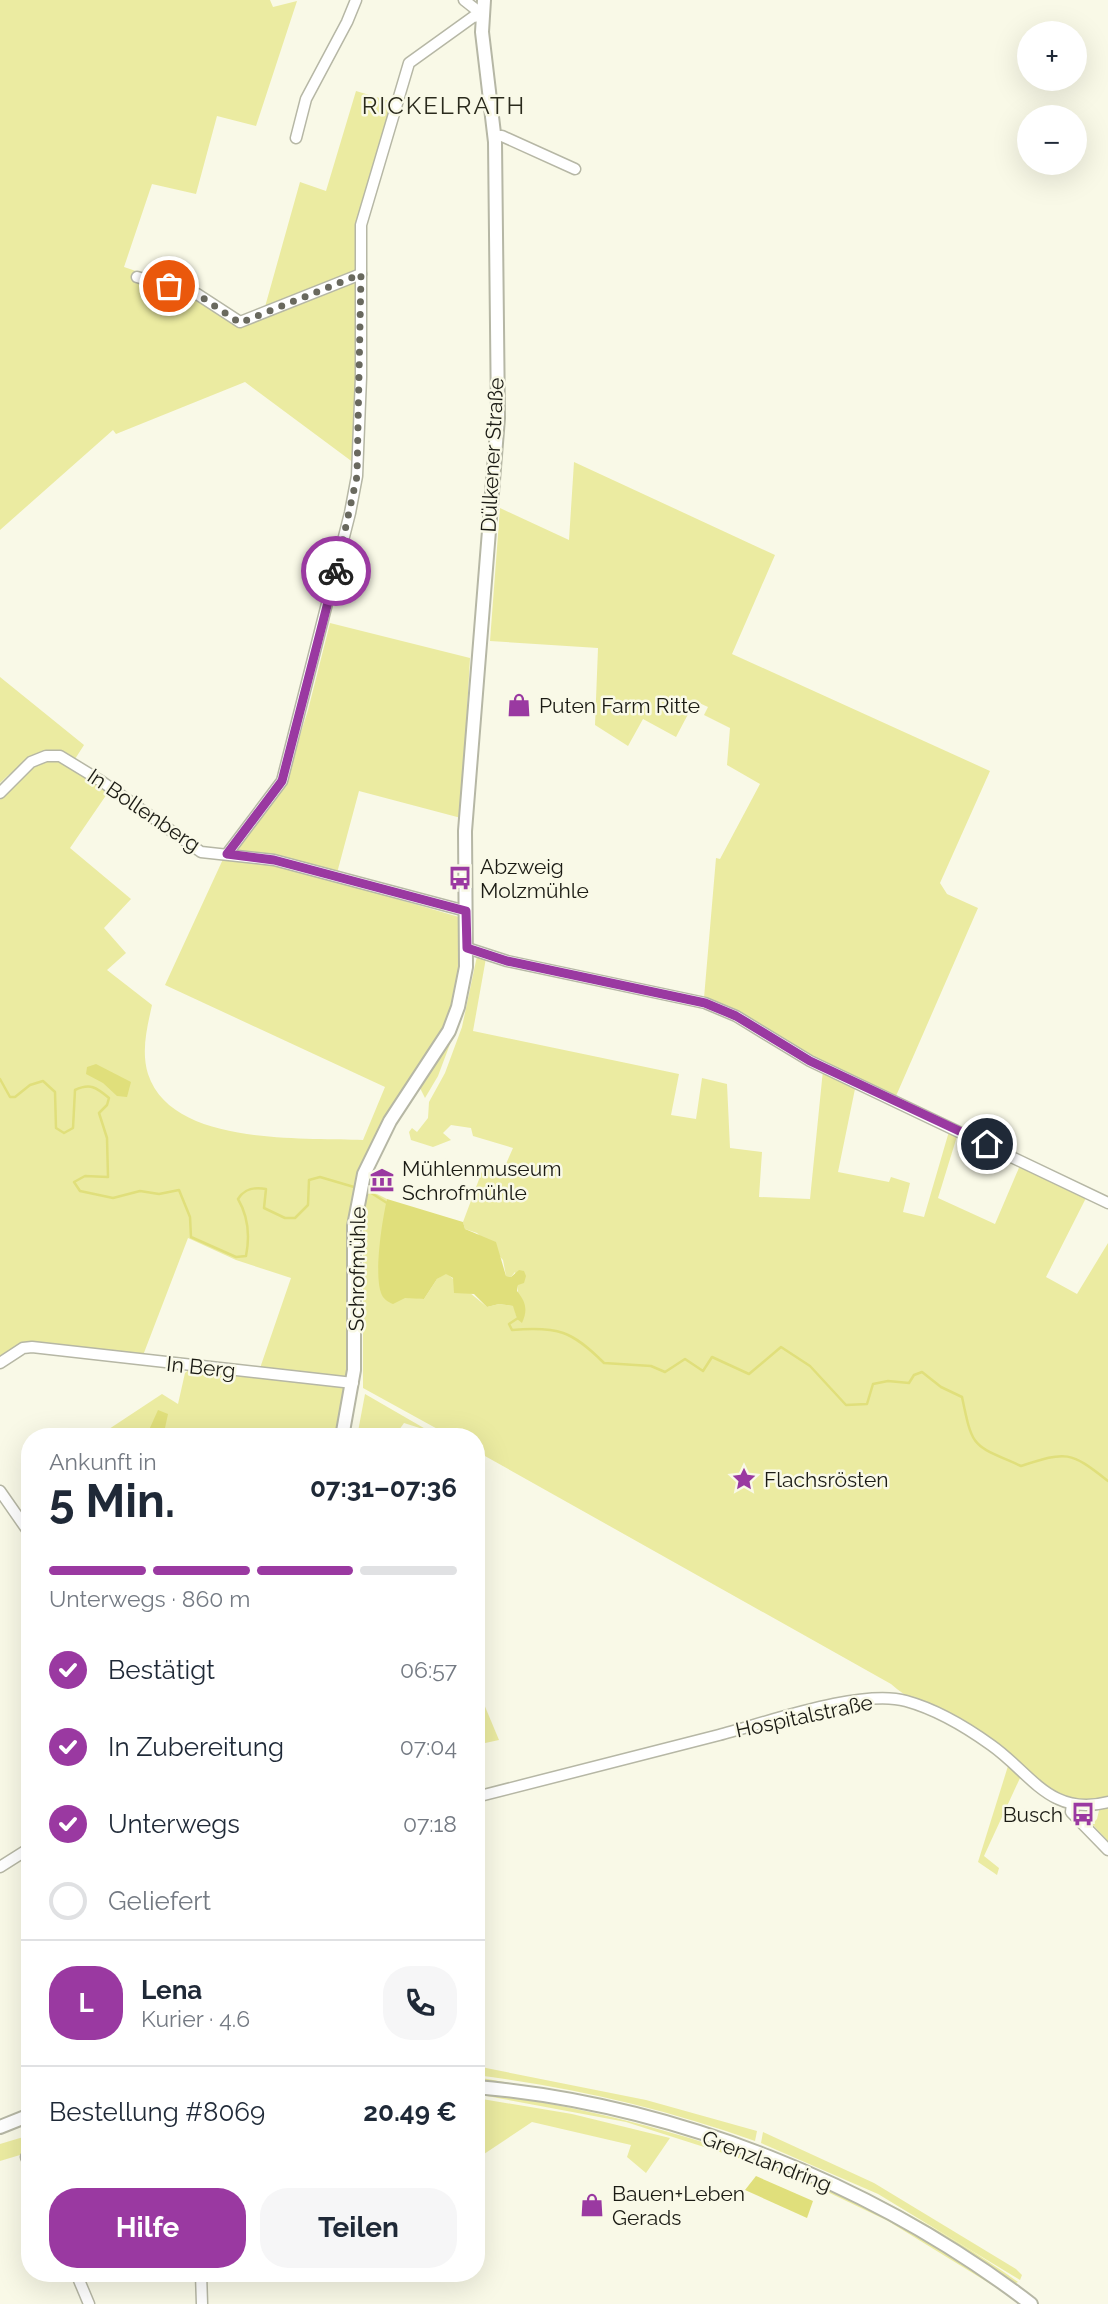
<!DOCTYPE html>
<html lang="de">
<head>
<meta charset="utf-8">
<style>
  body { margin:0; font-family:Raleway,sans-serif; background:#f6f6f7; color:#1f2937; height:100vh; display:flex; flex-direction:column; font-size:26px; white-space:nowrap }
  * { box-sizing:border-box; margin:0 }
  p { font-size:23px; color:#747a83 }
  .icon { flex:none; width:38px; height:38px; fill:none; stroke:currentColor; stroke-width:2; stroke-linecap:round; stroke-linejoin:round }
  .map { position:relative; flex:1; overflow:hidden }
  .side { position:absolute; left:21px; top:1428px; width:464px; height:854px; display:flex; flex-direction:column; background:#fff; border-radius:28px; box-shadow:0 7px 28px #0002 }
  .side>* { flex:none }
  .buttons { position:absolute; left:1017px; top:21px; display:grid; gap:14px }
  .buttons a { display:grid; place-items:center; width:70px; height:70px; border-radius:50%; background:#fff; box-shadow:0 7px 28px #0002; font-size:35px }
  .pin { position:absolute; display:grid; place-items:center; width:60px; height:60px; color:#fff; margin:-30px; border:4px solid #fff; border-radius:50%; box-shadow:0 2px 7px #0007 }
  .courier { position:absolute; display:grid; place-items:center; width:70px; height:70px; margin:-35px; border:5px solid #9a39a1; border-radius:50%; background:#fff; color:#222; box-shadow:0 2px 9px #0007 }
  .overview em { font-style:normal; font-weight:700 }
  .overview div { display:flex; flex-direction:column-reverse }
  .overview { display:flex; align-items:center; justify-content:space-between; height:119px; padding:0 28px }
  h1 { font-size:46px; font-weight:700; line-height:52px }
  .bar { display:grid; grid-template-columns:repeat(4,1fr); gap:10px 7px; align-content:center; height:84px; padding:0 28px }
  .bar i { height:9px; border-radius:5px; background:#e0e1e3 }
  .bar .on { background:#9a39a1 }
  .bar p { grid-column:span 4 }
  .line { display:flex; align-items:center; gap:18px; padding:0 28px; border-top:2px solid #e0e1e3 }
  .line div { flex:1 }
  .round { display:grid; place-items:center; flex:none; width:74px; height:74px; border-radius:28px; background:#f6f6f7 }
  ol { padding:0 28px; list-style:none }
  li { display:flex; align-items:center; gap:21px; height:77px }
  li p { margin-inline-start:auto }
  li .icon { padding:7px; border-radius:50%; background:#9a39a1; color:#fff; stroke-width:4 }
  li:last-child { color:#747a83 }
  li i { width:38px; height:38px; border:4px solid #e0e1e3; border-radius:50% }
  .primary-button { display:flex; gap:14px; margin-top:auto; padding:14px 28px }
  .primary-button a { flex:1; height:80px; border-radius:28px; background:#9a39a1; color:#fff; font-size:28px; font-weight:700; line-height:80px; text-align:center }
  .primary-button a+a { background:#f6f6f7; color:#1f2937 }
  .map>svg:first-child { display:block }
</style>
</head>
<body>
<div class="map">
<svg width="1108" height="2304" viewBox="0 0 1108 2304">
  <rect width="100%" height="100%" fill="#f9f9e7"/>
  <g fill="#ebeba1">
    <polygon points="0,0 270,0 273,7 297,1 256,126 217,116 196,194 152,184 124,267 195,291 240,321 263,314 300,182 326,191 356,91 393,102 359,225 354,463 245,382 116,434 113,430 0,530"/>
    <polygon points="574,462 775,555 732,654 990,771 940,883 947,894 978,908 896,1096 814,1058 704,998 716,858 720,859 760,784 727,765 730,728 704,715 708,707 695,701 676,737 643,719 628,746 595,725 598,648 490,641 500,508 569,540"/>
    <polygon points="330,623 470,658 461,818 359,791 337,873 238,851 236,846 285,783 308,710"/>
    <path d="M0 677 84 745 75 759C43 747 23 761 0 783Z"/>
    <path d="M58 759 109 791 70 848 131 899 104 928 126 953 107 970 152 1005C147 1028 141 1051 148 1074 172 1147 303 1137 363 1140L385 1087 165 985 224 857 273 863 459 917 463 965 451 1018 396 1101 360 1170 351 1370 346 1380 259 1371 291 1278 236 1260 188 1238 142 1358 24 1344 0 1360V800C18 780 30 761 58 759Z"/>
    <path d="M477 956 486 958 473 1031 679 1074 671 1115 696 1119 702 1078 727 1084 730 1148 762 1152 759 1197 810 1199 823 1070 856 1084 838 1172 889 1182 891 1177 910 1183 903 1212 924 1217 950 1128 958 1133 938 1198 995 1224 1021 1163 1087 1196 1046 1277 1077 1294 1108 1243V1841L1092 1824 1097 1819 1101 1802C1088 1801 1075 1802 1063 1797 1039 1785 1021 1761 999 1746 965 1722 922 1711 891 1684L476 1451V1437H452L363 1388V1223L367 1189 387 1199 379 1268 381 1293 424 1299 437 1279 446 1273 487 1307 499 1304 514 1306 517 1319 518 1285 515 1272 511 1277 506 1276 503 1260 477 1233 465 1229 463 1222 484 1166 502 1173 513 1148 473 1136 471 1128 451 1125 443 1133 451 1140 433 1147 411 1140 409 1132 412 1128 417 1132 428 1118 429 1102 445 1073 462 1027Z"/>
    <polygon points="453,1036 438,1076 425,1098 420,1088"/>
    <polygon points="191,1368 343,1385 347,1388 338,1437 114,1437 109,1429 162,1394 178,1404 185,1373"/>
    <polygon points="365,1394 429,1431 404,1423 394,1437 357,1437"/>
    <polygon points="476,1685 499,1740 476,1745"/>
    <polygon points="1008,1766 1020,1778 984,1856 999,1868 997,1875 978,1862"/>
    <path d="M476 2066 646 2100 757 2131 755 2141C664 2108 571 2087 476 2075Z"/>
    <polygon points="476,2077 622,2103 752,2143 476,2081"/>
    <path d="M476 2091C574 2106 657 2125 751 2158V2162L626 2122 476 2094Z"/>
    <polygon points="476,2098 572,2114 670,2138 646,2173 627,2157 631,2145 532,2122 481,2156 476,2148"/>
    <polygon points="763,2132 874,2183 1016,2269 1022,2275 1020,2280 878,2194 761,2143"/>
    <polygon points="30,2135 30,2152 0,2161 0,2144"/>
    <path d="M761 2146C851 2182 939 2225 1018 2282L1014 2284 958 2248 763 2152Z"/>
    <path d="M760 2160C855 2199 940 2245 1023 2304L888 2221 813 2185 757 2163Z"/>
  </g>
  <g fill="#e0df7b">
    <polygon points="96,1064 131,1082 127,1097 117,1096 103,1083 86,1074 87,1067"/>
    <path d="M387 1199 463 1222 465 1229 496 1242 506 1276 511 1277 519 1270 524 1271 526 1276 524 1283 518 1285 517 1291C526 1302 528 1310 522 1323L517 1319 513 1306 499 1304 487 1307 474 1294 454 1293 453 1278 446 1274 437 1279 424 1299 405 1298 393 1304C388 1302 383 1299 381 1293 374 1273 382 1221 387 1199Z"/>
    <polygon points="158,1410 168,1414 163,1437 156,1437 149,1430"/>
    <polygon points="756,2176 813,2201 807,2218 745,2190"/>
  </g>
  <g fill="none" stroke-linecap="round" stroke-linejoin="round">
    <g stroke="#e0df7b" stroke-width="2.5">
      <path d="M0 1079 10 1097H15L30 1085 43 1081 55 1092 56 1128 64 1133 73 1128 75 1090C90 1083 96 1087 109 1098L107 1105 99 1113 107 1138 108 1177 85 1176 74 1182 80 1191 113 1198 140 1191 159 1194 179 1190 190 1217 191 1237 236 1257 246 1256C250 1236 248 1216 238 1199 245 1188 255 1187 266 1189L264 1208 285 1218H295L308 1205 309 1180 320 1177 354 1187"/>
      <polyline points="368,1191 387,1203"/>
      <path d="M518 1318 509 1324 512 1330C558 1326 572 1331 604 1363L651 1366 665 1372 685 1359 703 1371 712 1357 749 1374 781 1347 810 1366 846 1405 867 1404 873 1384 888 1381 909 1383 914 1375 922 1372 941 1387 962 1397C973 1450 972 1444 1021 1466 1067 1451 1070 1451 1108 1481"/>
    </g>
    <g stroke="#b6b7a5" stroke-width="13">
      <g id="minor">
        <polyline points="464,0 483,15"/>
        <polyline points="495,136 502,136 575,169"/>
        <polyline points="296,138 306,99 347,22 356,0"/>
        <polyline points="137,277 197,294 240,322 361,274"/>
        <polyline points="0,793 31,762 46,756 60,756 101,781 201,852 274,860 466,911"/>
        <polyline points="227,854 282,781 350,513 357,476 361,377 361,225 409,63 473,17 483,15"/>
        <polyline points="467,948 507,961 705,1003 736,1016 810,1061 1108,1203"/>
        <polyline points="0,1363 23,1348 32,1347 353,1383"/>
        <polyline points="0,1491 30,1534"/>
        <path d="M476 1797C557 1777 638 1756 719 1735 765 1723 862 1688 906 1701 935 1709 966 1727 991 1745 1031 1773 1050 1817 1108 1802"/>
        <polyline points="1072,1804 1071,1812 1108,1850"/>
        <polyline points="0,1867 30,1848"/>
        <polyline points="26,2157 30,2166"/>
        <polyline points="76,2273 89,2304"/>
        <polyline points="201,2273 202,2304"/>
      </g>
    </g>
    <g stroke="#b6b7a5" stroke-width="16">
      <g id="major">
        <polyline points="342,1437 354,1370 354,1226 364,1174 390,1121 449,1031 458,1007 466,967 465,831 498,418 495,142 482,32 484,0"/>
        <path d="M476 2087C674 2104 874 2184 1031 2304"/>
        <polyline points="0,2127 30,2115"/>
      </g>
    </g>
    <use href="#minor" stroke="#fff" stroke-width="10"/>
    <use href="#major" stroke="#fff" stroke-width="12"/>
  </g>
  <g fill="none" stroke-linecap="round" stroke-linejoin="round">
    <polyline stroke="#69695e" stroke-width="7" stroke-dasharray="0 12.6" points="169,286 197,294 240,323 361,274 357,476 336,571"/>
    <polyline stroke="#9a39a1" stroke-width="9" points="336,571 282,781 227,854 274,860 466,911 467,948 507,961 705,1003 736,1016 810,1061 987,1144"/>
  </g>
  <defs>
    <g id="shop-bare" transform="scale(1.89)"><path d="M-5-2.5h2.3a2.7 3.5 0 0 1 5.4 0H5L5.5 6h-11ZM-1.5-2.5h3a1.5 2.3 0 0 0-3 0Z" fill="#9a39a1" stroke="#f9f9e7" stroke-width="2.5" paint-order="stroke"/></g>
    <g id="bus-bare" transform="scale(1.89)"><path d="M-5-6H5V4H4V6H2V4H-2V6H-4V4H-5ZM-3.5-4V0h7V-4ZM-3.5 1.2v1.5H-2V1.2ZM2 1.2v1.5H3.5V1.2Z" fill="#9a39a1" stroke="#f9f9e7" stroke-width="2.5" paint-order="stroke"/></g>
    <g id="museum-bare" transform="scale(1.89)"><path d="M0-6L6-3V-2H-6V-3ZM-5-1h2V3h-2ZM-1-1h2V3h-2ZM3-1h2V3H3ZM-6 4H6V6H-6Z" fill="#9a39a1" stroke="#f9f9e7" stroke-width="2.5" paint-order="stroke"/></g>
    <g id="sight-bare" transform="scale(1.89)"><path d="M0-6L1.8-2.2L6-1.7L2.9 1.2L3.7 5.4L0 3.3L-3.7 5.4L-2.9 1.2L-6-1.7L-1.8-2.2Z" fill="#9a39a1" stroke="#f9f9e7" stroke-width="2.5" paint-order="stroke"/></g>
  </defs>
  <g fill-rule="evenodd">
    <use href="#shop-bare" x="519" y="705"/>
    <use href="#bus-bare" x="460" y="878"/>
    <use href="#museum-bare" x="382" y="1180"/>
    <use href="#sight-bare" x="744" y="1479"/>
    <use href="#bus-bare" x="1083" y="1814"/>
    <use href="#shop-bare" x="592" y="2205"/>
  </g>
  <g text-anchor="middle" dominant-baseline="central" stroke-width="5" stroke-linejoin="round" paint-order="stroke">
    <g font-size="21" fill="#1b1b14" stroke="#f9f9e7">
      <text transform="translate(492 455) rotate(-87)">Dülkener Straße</text>
      <text transform="translate(144 810) rotate(34)">In Bollenberg</text>
      <text transform="translate(357 1269) rotate(-89)">Schrofmühle</text>
      <text transform="translate(201 1367) rotate(6)">In Berg</text>
      <text transform="translate(804 1716) rotate(-12)">Hospitalstraße</text>
      <text transform="translate(767 2161) rotate(21)">Grenzlandring</text>
    </g>
    <g font-size="21" fill="#1b1b14" stroke="#f9f9e7" text-anchor="start">
      <text x="539" y="705">Puten Farm Ritte</text>
      <text x="480" y="866">Abzweig<tspan x="480" dy="24">Molzmühle</tspan></text>
      <text x="402" y="1168">Mühlenmuseum<tspan x="402" dy="24">Schrofmühle</tspan></text>
      <text x="764" y="1479">Flachsrösten</text>
      <text x="1063" y="1814" text-anchor="end">Busch</text>
      <text x="612" y="2193">Bauen+Leben<tspan x="612" dy="24">Gerads</tspan></text>
    </g>
    <g font-size="24" letter-spacing="2" fill="#2a2a1c" stroke="#f9f9e7">
      <text x="444" y="105">RICKELRATH</text>
    </g>
  </g>
</svg>
<div class="buttons">
<a>+</a>
<a>−</a>
</div>
<div class="pin" style="left:169px;top:286px;background:#ea580c"><svg class="icon" aria-label="bag" viewBox="0 0 24 24"><path d="M5 8h14l-1 12H6zM9 8a3 3 0 0 1 6 0"/></svg></div>
<div class="pin" style="left:987px;top:1144px;background:#1f2937"><svg class="icon" aria-label="home" viewBox="0 0 24 24"><path d="M3 11l9-7 9 7M6 9v11h12V9"/></svg></div>
<div class="courier" style="left:336px;top:571px"><svg class="icon" aria-label="bike" viewBox="0 0 24 24"><circle cx="6" cy="16" r="4"/><circle cx="18" cy="16" r="4"/><path d="M6 16l4-8h5l3 8M10 8l3 8H6M13 5h3"/></svg></div>
<section class="side">
<div class="overview"><div><h1>5 Min.</h1><p>Ankunft in</p></div><em>07:31–07:36</em></div>
<div class="bar"><i class="on"></i><i class="on"></i><i class="on"></i><i></i><p>Unterwegs · 860 m</p></div>
<ol>
<li><svg class="icon" aria-label="check" viewBox="0 0 24 24"><path d="M5 12l5 5 9-10"/></svg>Bestätigt<p>06:57</p></li>
<li><svg class="icon" aria-label="check" viewBox="0 0 24 24"><path d="M5 12l5 5 9-10"/></svg>In Zubereitung<p>07:04</p></li>
<li><svg class="icon" aria-label="check" viewBox="0 0 24 24"><path d="M5 12l5 5 9-10"/></svg>Unterwegs<p>07:18</p></li>
<li><i></i>Geliefert</li>
</ol>
<div class="line" style="height:126px"><b class="round" style="background:#9a39a1;color:#fff">L</b><div><b>Lena</b><p>Kurier · 4.6</p></div><a class="round"><svg class="icon" aria-label="phone" viewBox="0 0 24 24"><path d="M5 4h4l2 5-3 2q2 4 5 5l2-3 5 2v4C11 20 4 13 5 4z"/></svg></a></div>
<div class="line" style="height:91px"><div>Bestellung #8069</div><b>20.49 €</b></div>
<div class="primary-button"><a>Hilfe</a><a>Teilen</a></div>
</section>
</div>
</body>
</html>
